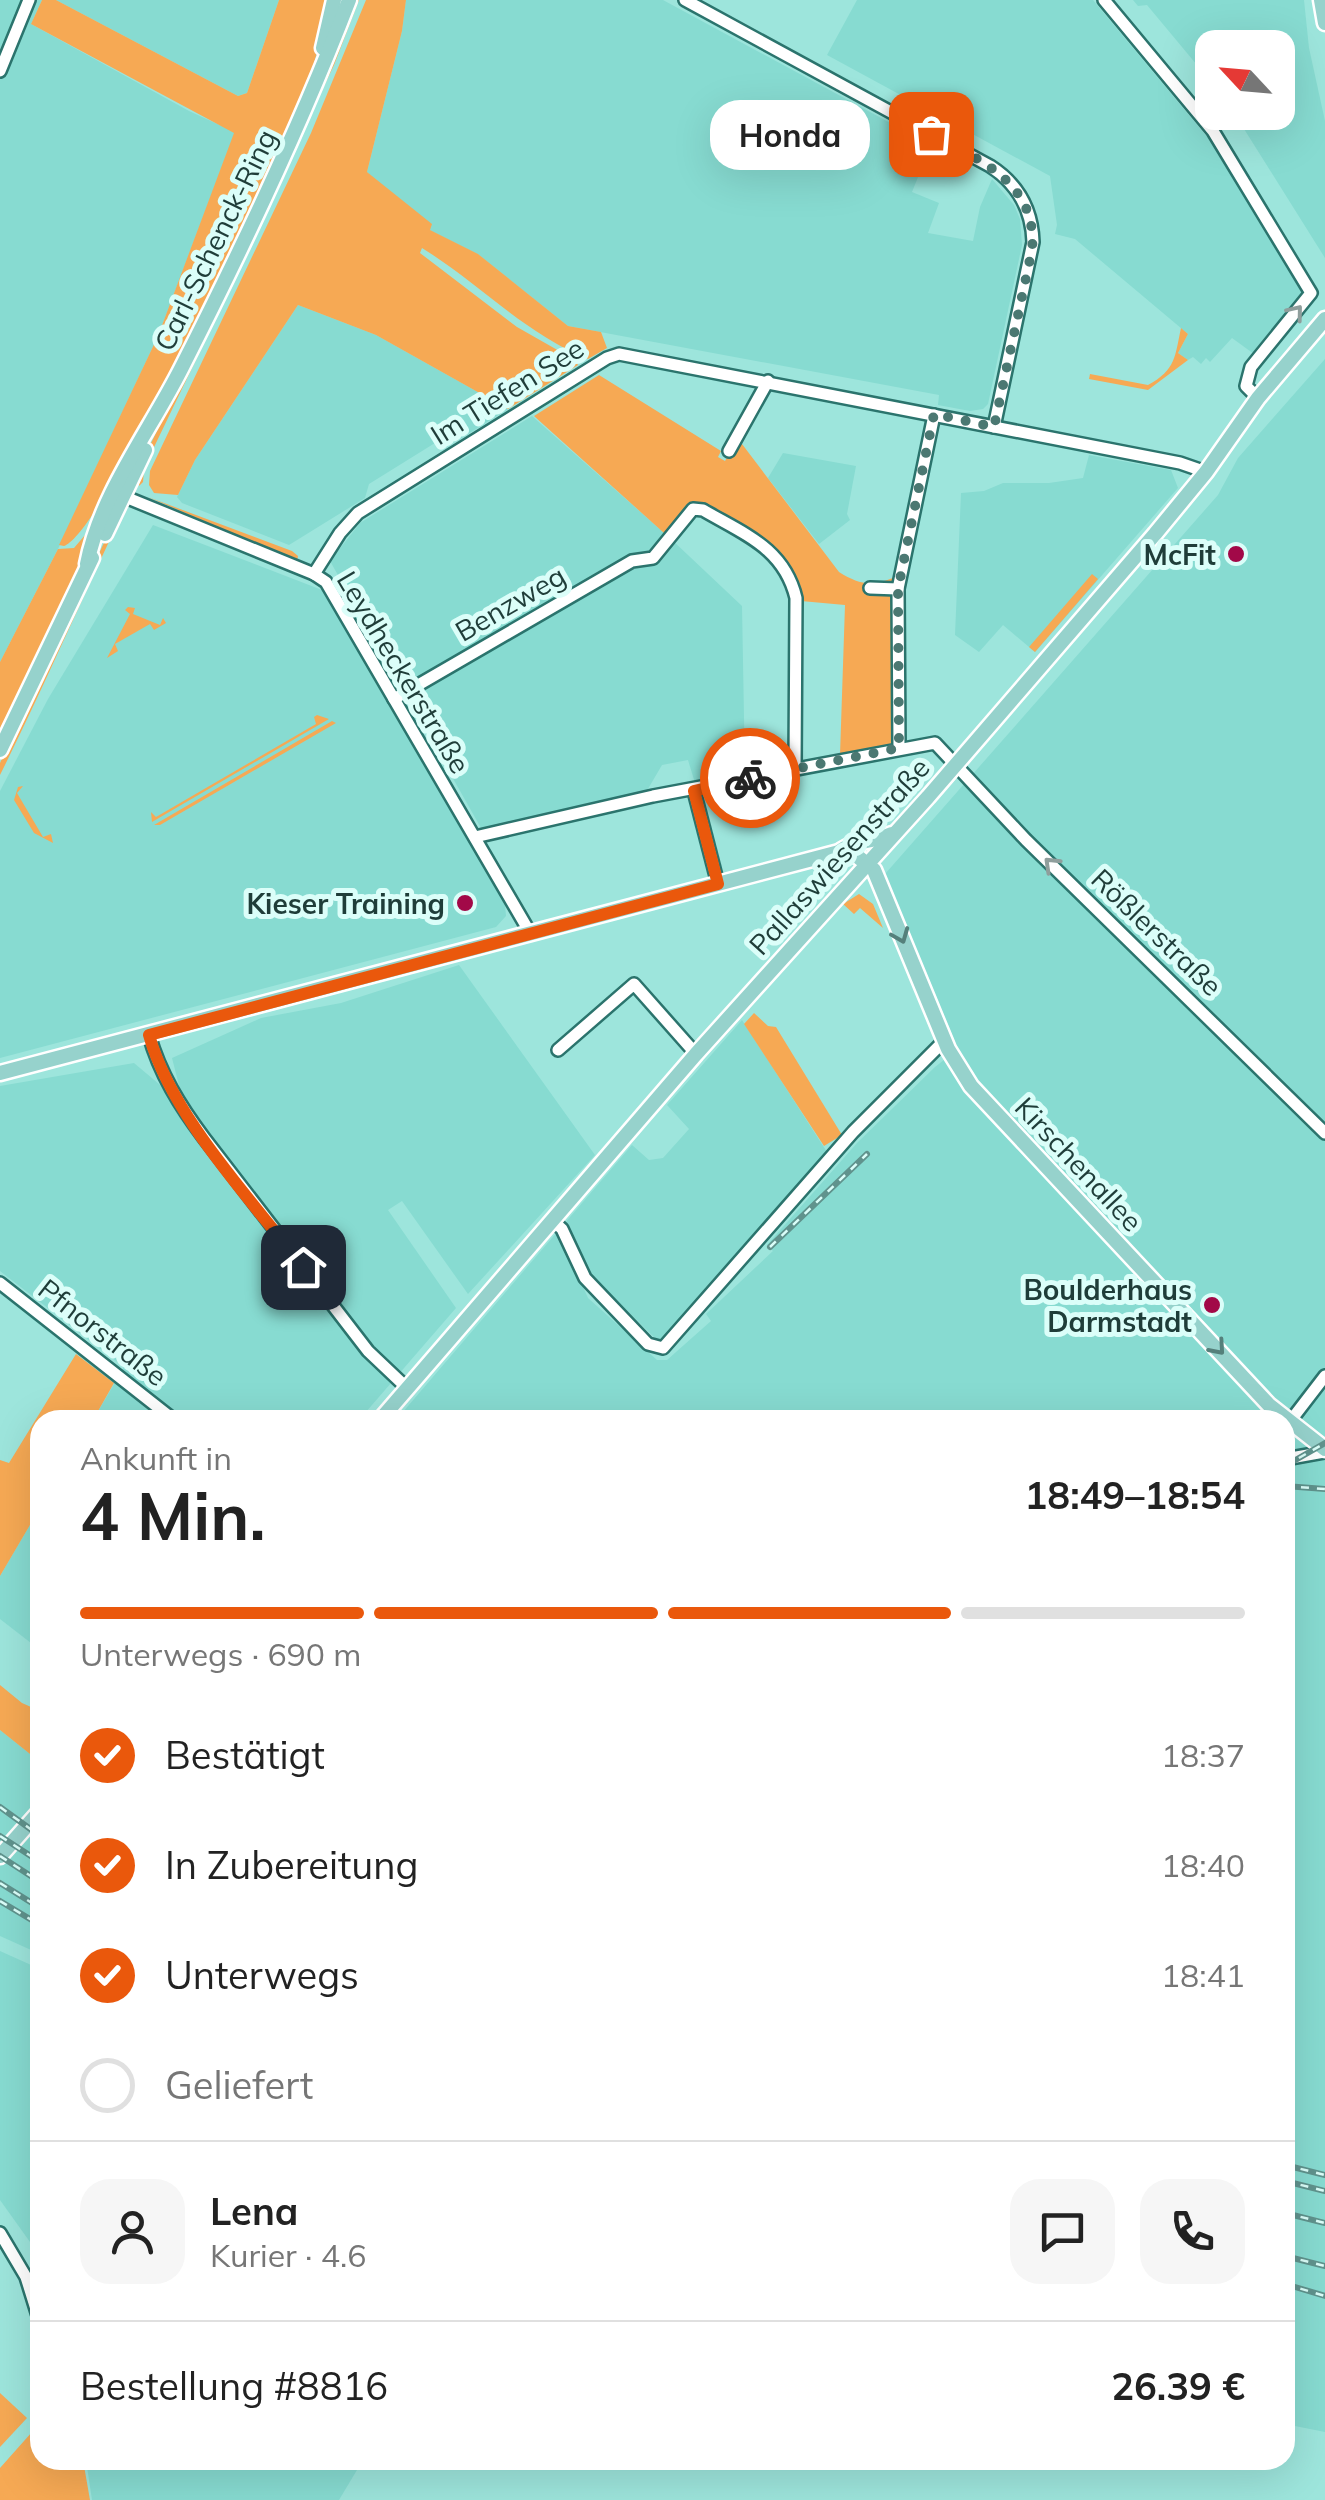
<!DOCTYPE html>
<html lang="de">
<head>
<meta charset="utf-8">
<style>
  body { margin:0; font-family:Mulish,sans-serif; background:#f6f6f6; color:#222; height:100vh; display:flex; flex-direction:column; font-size:38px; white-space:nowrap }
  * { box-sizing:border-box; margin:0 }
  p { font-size:32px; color:#767676 }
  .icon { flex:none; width:55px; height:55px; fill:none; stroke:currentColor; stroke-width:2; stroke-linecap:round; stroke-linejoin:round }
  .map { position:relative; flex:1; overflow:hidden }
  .side { position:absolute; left:30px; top:1410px; width:1265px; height:1060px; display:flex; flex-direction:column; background:#fff; border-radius:30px; box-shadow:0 10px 40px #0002 }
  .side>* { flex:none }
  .needle { width:65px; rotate:296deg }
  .tools { position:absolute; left:1195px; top:30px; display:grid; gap:20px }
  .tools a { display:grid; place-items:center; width:100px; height:100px; border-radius:20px; background:#fff; box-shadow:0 10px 40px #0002; font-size:50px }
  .pin { position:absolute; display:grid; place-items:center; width:85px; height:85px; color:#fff; margin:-42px; border-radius:20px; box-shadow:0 5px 15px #0006 }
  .courier { position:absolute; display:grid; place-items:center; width:100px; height:100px; margin:-50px; border:8px solid #ea580c; border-radius:50%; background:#fff; color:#222; box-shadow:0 2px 12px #0007 }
  .bubble { position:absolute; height:70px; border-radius:30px; background:#fff; box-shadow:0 10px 40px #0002; font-size:32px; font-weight:700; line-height:70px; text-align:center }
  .head em { font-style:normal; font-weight:700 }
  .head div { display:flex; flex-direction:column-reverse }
  .head { display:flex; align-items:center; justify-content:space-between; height:170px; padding:0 50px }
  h1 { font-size:65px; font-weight:700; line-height:75px }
  .bar { display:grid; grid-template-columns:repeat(4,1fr); gap:15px 10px; align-content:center; height:120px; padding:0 50px }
  .bar i { height:12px; border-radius:8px; background:#e0e0e0 }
  .bar .active { background:#ea580c }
  .bar p { grid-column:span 4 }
  .line { display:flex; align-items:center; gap:25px; padding:0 50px; border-top:2px solid #e0e0e0 }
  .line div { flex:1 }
  .round { display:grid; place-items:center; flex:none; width:105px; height:105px; border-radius:30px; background:#f6f6f6 }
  ol { padding:0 50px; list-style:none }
  li { display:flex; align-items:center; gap:30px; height:110px }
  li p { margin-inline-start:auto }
  li .icon { padding:10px; border-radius:50%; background:#ea580c; color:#fff; stroke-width:4 }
  li:last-child { color:#767676 }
  li i { width:55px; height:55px; border:5px solid #e0e0e0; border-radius:50% }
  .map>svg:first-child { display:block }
</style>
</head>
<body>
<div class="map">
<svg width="1325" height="2500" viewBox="0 0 1325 2500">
  <rect width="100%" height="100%" fill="#9de5dc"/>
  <g fill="#87dbd1">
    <polygon points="0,0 42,0 31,24 189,111 235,132 158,336 58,549 0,662"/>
    <polygon points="56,0 279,0 247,93 238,96"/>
    <polygon points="406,0 663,0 931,145 912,192 939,203 928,233 973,241 980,207 992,179 1014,205 1020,219 1022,245 988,404 983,409 970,411 938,405 939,395 568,326 479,255 429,230 367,172 402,31"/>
    <polygon points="857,0 1093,0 1218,150 1306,295 1254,354 1232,338 1210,362 1206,358 1201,364 1193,357 1188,360 1178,353 1188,334 1075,239 1055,234 1057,225 1050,176 827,55"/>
    <polygon points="1133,0 1304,0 1309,48 1325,121 1325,258 1234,113 1278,112 1278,48 1212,48 1212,83 1147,5 1138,6"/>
    <polygon points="298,305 376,335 508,409 457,441 443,438 369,484 365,498 289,545 182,503 177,497 195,460"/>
    <polygon points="1325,359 1325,2432 1285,2424 1285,1420 396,1420 558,1231 588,1298 657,1360 667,1360 711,1321 706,1314 773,1251 767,1245 857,1143 935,1067 958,1049 885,874 1218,495 1238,458"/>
    <polygon points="532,416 671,539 742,606 745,773 695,783 688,760 662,765 645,794 481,828 330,561 360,523"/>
    <polygon points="783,453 856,466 847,514 850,520 819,544 768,478"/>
    <polygon points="1089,455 1171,470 1178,488 1035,652 1003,625 979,652 955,635 961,493 984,491 1003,483 1049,483 1083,478"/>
    <polygon points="153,525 322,590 505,905 506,916 496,927 0,1058 0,791 48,699"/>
    <polygon points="459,965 595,1155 468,1294 402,1201 388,1210 456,1308 359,1420 93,1420 124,1367 0,1271 0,1086 134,1063 184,1105 172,1058 261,1018 341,1003"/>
    <polygon points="742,1020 827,1152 660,1343 588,1272 564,1224 632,1145 649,1160 663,1158 689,1129 667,1105"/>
    <polygon points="40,1508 40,1650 0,1619 0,1576"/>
    <polygon points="0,1730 40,1762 40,1954 0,1936"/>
    <polygon points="0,1951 40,1969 40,2256 0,2200"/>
    <polygon points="86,2460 363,2460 339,2500 92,2500"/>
  </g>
  <g fill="#f6a954">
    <path d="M42 0H56L238 96 247 93 279 0H328C321 38 313 75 298 111 273 170 104 533 64 546L59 545 158 336 234 133 31 24Z"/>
    <polygon points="355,0 359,0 334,65 293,151"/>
    <path d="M366 0H406L402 31 367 172 432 224 430 230 478 254 568 326 601 332 607 348 588 359C524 333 479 283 422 248L420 253 517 327 575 360 578 365 508 409 376 335 298 305 195 460 178 495 154 493 149 485 150 471 311 133Z"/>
    <polygon points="289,158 290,164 144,468 143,482 139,486 140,466"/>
    <path d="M1181 328 1188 334 1178 353 1188 360 1148 390 1089 379 1090 374 1148 385C1176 370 1175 356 1181 328Z"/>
    <path d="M599 375 721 451 718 457 725 461 741 435 742 444 839 572C860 585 872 587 895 577V744L840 755 845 605 801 601C793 550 747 533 707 508L664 533 534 416Z"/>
    <polygon points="148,497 292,551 298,556 297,561"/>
    <polygon points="97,521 71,587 0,737 0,662 58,549 74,548"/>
    <path d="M111 528 113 533C75 614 40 695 0 775V763Z"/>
    <polygon points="1092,574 1098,579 1035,652 1029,647"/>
    <polygon points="128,607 135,608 133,614 160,625 163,618 166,623 154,630 150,624 115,644 118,651 107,658 130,614 125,610"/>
    <polygon points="317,715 329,719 152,822 151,812 156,817 316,724 314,717"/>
    <polygon points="332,721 336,723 160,825 154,825"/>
    <polygon points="23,786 17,793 43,837 51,834 53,843 34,833 14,800 18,787"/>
    <polygon points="859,894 873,904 883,928 860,908 854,914 843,904"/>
    <polygon points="754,1013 768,1026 776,1027 842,1135 824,1146 744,1024"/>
    <polygon points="76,1354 114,1383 93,1420 40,1420 40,1508 0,1576 0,1460 9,1463"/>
    <polygon points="0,1685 22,1703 40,1711 40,1762 0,1730"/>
    <polygon points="0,2393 27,2418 0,2447"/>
    <polygon points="40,2423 40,2460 83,2460 90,2500 0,2500 0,2468"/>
  </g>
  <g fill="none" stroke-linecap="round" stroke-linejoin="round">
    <g stroke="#2b746d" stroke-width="16">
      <g id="minor">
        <path d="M685 0 990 166C1018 184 1032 209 1033 242L994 427"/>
        <polyline points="1104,0 1213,131 1311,293 1251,367 1246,386 1258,398"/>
        <polyline points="0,71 29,0"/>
        <polyline points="729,451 768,381"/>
        <polyline points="118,494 314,574 326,582 529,931"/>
        <polyline points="314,574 340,533 358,513 607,358 619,354 1180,463 1206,472"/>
        <polyline points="870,588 898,589"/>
        <path d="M394 699 632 561 653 558 693 509 703 510C744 534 784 548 796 598L795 767"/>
        <polyline points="899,749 898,589 934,415"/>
        <polyline points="694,791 718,884"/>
        <polyline points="475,837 653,796 935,743 1026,840 1325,1133"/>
        <path d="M149 1035C160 1074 180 1106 204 1138L368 1351 407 1388"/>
        <polyline points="558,1050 634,984 696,1054"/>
        <polyline points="552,1220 562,1229 585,1278 648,1344 663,1348 853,1132 944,1041"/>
        <polyline points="0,1283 174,1420"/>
        <polyline points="1285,1428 1325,1376"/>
        <polyline points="1285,1459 1325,1452"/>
        <polyline points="0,2233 26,2277 40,2322"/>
      </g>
    </g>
    <g stroke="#fff" stroke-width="19">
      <g id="major">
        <polyline points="1321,0 1325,23"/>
        <polyline points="323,48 334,0"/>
        <polyline points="105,534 145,450"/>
        <path d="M87 564C101 493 150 431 182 367 243 247 301 125 349 0"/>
        <polyline points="0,750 92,558"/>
        <polyline points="839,852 857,856 874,870 948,1049 971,1086 1269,1405 1325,1449"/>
        <path d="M0 1073 839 852C854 840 874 842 892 834"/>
        <polyline points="380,1420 696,1054 928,797 1155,534 1206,472 1258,398 1325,319"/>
        <polyline points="0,1856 40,1811"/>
      </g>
    </g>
    <use href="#minor" stroke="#fff" stroke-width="11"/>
    <use href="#major" stroke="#96d2cc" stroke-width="14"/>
    <g stroke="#60938d" stroke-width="6">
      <g id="rail">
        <polyline points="770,1247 867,1154"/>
        <polyline points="1285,1466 1325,1443"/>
        <polyline points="1285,1486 1325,1489"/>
        <polyline points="0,1807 40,1836"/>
        <polyline points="0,1836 40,1862"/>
        <polyline points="0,1856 40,1882"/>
        <polyline points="0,1883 40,1908"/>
        <polyline points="0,1901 40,1925"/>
        <polyline points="1285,2165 1325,2175"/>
        <polyline points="1285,2181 1325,2191"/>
        <polyline points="1285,2213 1325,2223"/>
        <polyline points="1285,2256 1325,2266"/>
        <polyline points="1285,2284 1325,2296"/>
      </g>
    </g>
    <use href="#rail" stroke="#dbfef9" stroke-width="2.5" stroke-dasharray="8" stroke-linecap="butt"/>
  </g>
  <defs><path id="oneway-chevron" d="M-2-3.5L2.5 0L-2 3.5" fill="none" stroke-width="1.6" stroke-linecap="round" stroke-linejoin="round" transform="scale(2.5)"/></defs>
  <g stroke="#8f9e9c">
    <use href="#oneway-chevron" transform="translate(1296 312) rotate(-51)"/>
    <use href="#oneway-chevron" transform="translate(1051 864) rotate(-136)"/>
  </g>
  <g stroke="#55807b">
    <use href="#oneway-chevron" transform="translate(901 936) rotate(68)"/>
    <use href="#oneway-chevron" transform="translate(1218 1348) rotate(49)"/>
  </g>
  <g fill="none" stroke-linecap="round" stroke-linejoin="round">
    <path stroke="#4b7872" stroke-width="10" stroke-dasharray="0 18" d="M750 778 899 748 898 589 934 414 994 427 1032 250C1038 183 980 160 931 134"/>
    <path stroke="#ea580c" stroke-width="12" d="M303 1267C251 1199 172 1117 149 1035L718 884 694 791 750 778"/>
  </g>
  <g fill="#a20948" stroke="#dbfef9" stroke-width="4">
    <circle cx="1236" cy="554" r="10"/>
    <circle cx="465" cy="903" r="10"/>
    <circle cx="1212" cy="1305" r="10"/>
  </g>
  <g text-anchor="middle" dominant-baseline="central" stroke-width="10" stroke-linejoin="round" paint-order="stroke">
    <g font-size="28" fill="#1f3d39" stroke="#dbfef9">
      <text transform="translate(215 240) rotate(-64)">Carl-Schenck-Ring</text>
      <text transform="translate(507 391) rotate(-32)">Im Tiefen See</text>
      <text transform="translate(510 603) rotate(-30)">Benzweg</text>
      <text transform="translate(404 672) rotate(59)">Leydheckerstraße</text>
      <text transform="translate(839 856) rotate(-48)">Pallaswiesenstraße</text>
      <text transform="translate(1157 932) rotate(44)">Rößlerstraße</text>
      <text transform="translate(1079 1164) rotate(47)">Kirschenallee</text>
      <text transform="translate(103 1332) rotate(38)">Pfnorstraße</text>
    </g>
    <g font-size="28" font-weight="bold" fill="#1f3d39" stroke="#dbfef9" text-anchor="end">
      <text x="1216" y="554">McFit</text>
      <text x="445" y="903">Kieser Training</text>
      <text x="1192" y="1289">Boulderhaus<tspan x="1192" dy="32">Darmstadt</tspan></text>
    </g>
  </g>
</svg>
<div class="tools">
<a><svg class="needle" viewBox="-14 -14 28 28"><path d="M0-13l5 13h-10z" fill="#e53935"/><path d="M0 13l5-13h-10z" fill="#767676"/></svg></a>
</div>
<div class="pin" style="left:931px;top:134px;background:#ea580c"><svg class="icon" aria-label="bag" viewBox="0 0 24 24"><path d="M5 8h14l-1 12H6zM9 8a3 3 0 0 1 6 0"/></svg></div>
<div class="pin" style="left:303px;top:1267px;background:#1f2937"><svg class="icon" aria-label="home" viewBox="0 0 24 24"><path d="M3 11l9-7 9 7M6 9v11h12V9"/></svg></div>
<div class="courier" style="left:750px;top:778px"><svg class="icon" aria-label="bike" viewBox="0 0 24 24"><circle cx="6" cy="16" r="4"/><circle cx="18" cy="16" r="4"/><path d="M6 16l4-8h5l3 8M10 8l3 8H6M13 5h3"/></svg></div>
<div class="bubble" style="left:710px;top:100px;width:160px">Honda</div>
<section class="side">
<div class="head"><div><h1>4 Min.</h1><p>Ankunft in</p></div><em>18:49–18:54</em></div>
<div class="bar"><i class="active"></i><i class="active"></i><i class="active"></i><i></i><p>Unterwegs · 690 m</p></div>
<ol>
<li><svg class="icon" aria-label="check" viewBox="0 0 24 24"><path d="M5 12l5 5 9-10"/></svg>Bestätigt<p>18:37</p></li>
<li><svg class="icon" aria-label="check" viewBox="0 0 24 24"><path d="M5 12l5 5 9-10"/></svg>In Zubereitung<p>18:40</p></li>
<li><svg class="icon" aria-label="check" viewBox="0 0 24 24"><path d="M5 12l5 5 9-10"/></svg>Unterwegs<p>18:41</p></li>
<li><i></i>Geliefert</li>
</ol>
<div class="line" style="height:180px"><a class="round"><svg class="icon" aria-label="person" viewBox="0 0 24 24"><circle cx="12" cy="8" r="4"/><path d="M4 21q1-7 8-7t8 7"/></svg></a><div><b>Lena</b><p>Kurier · 4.6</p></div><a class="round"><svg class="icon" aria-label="chat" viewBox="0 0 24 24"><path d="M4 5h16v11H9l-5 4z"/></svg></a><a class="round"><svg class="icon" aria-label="phone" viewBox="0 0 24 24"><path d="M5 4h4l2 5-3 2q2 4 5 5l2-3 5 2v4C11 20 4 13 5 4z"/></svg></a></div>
<div class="line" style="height:130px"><div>Bestellung #8816</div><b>26.39 €</b></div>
</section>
</div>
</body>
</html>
